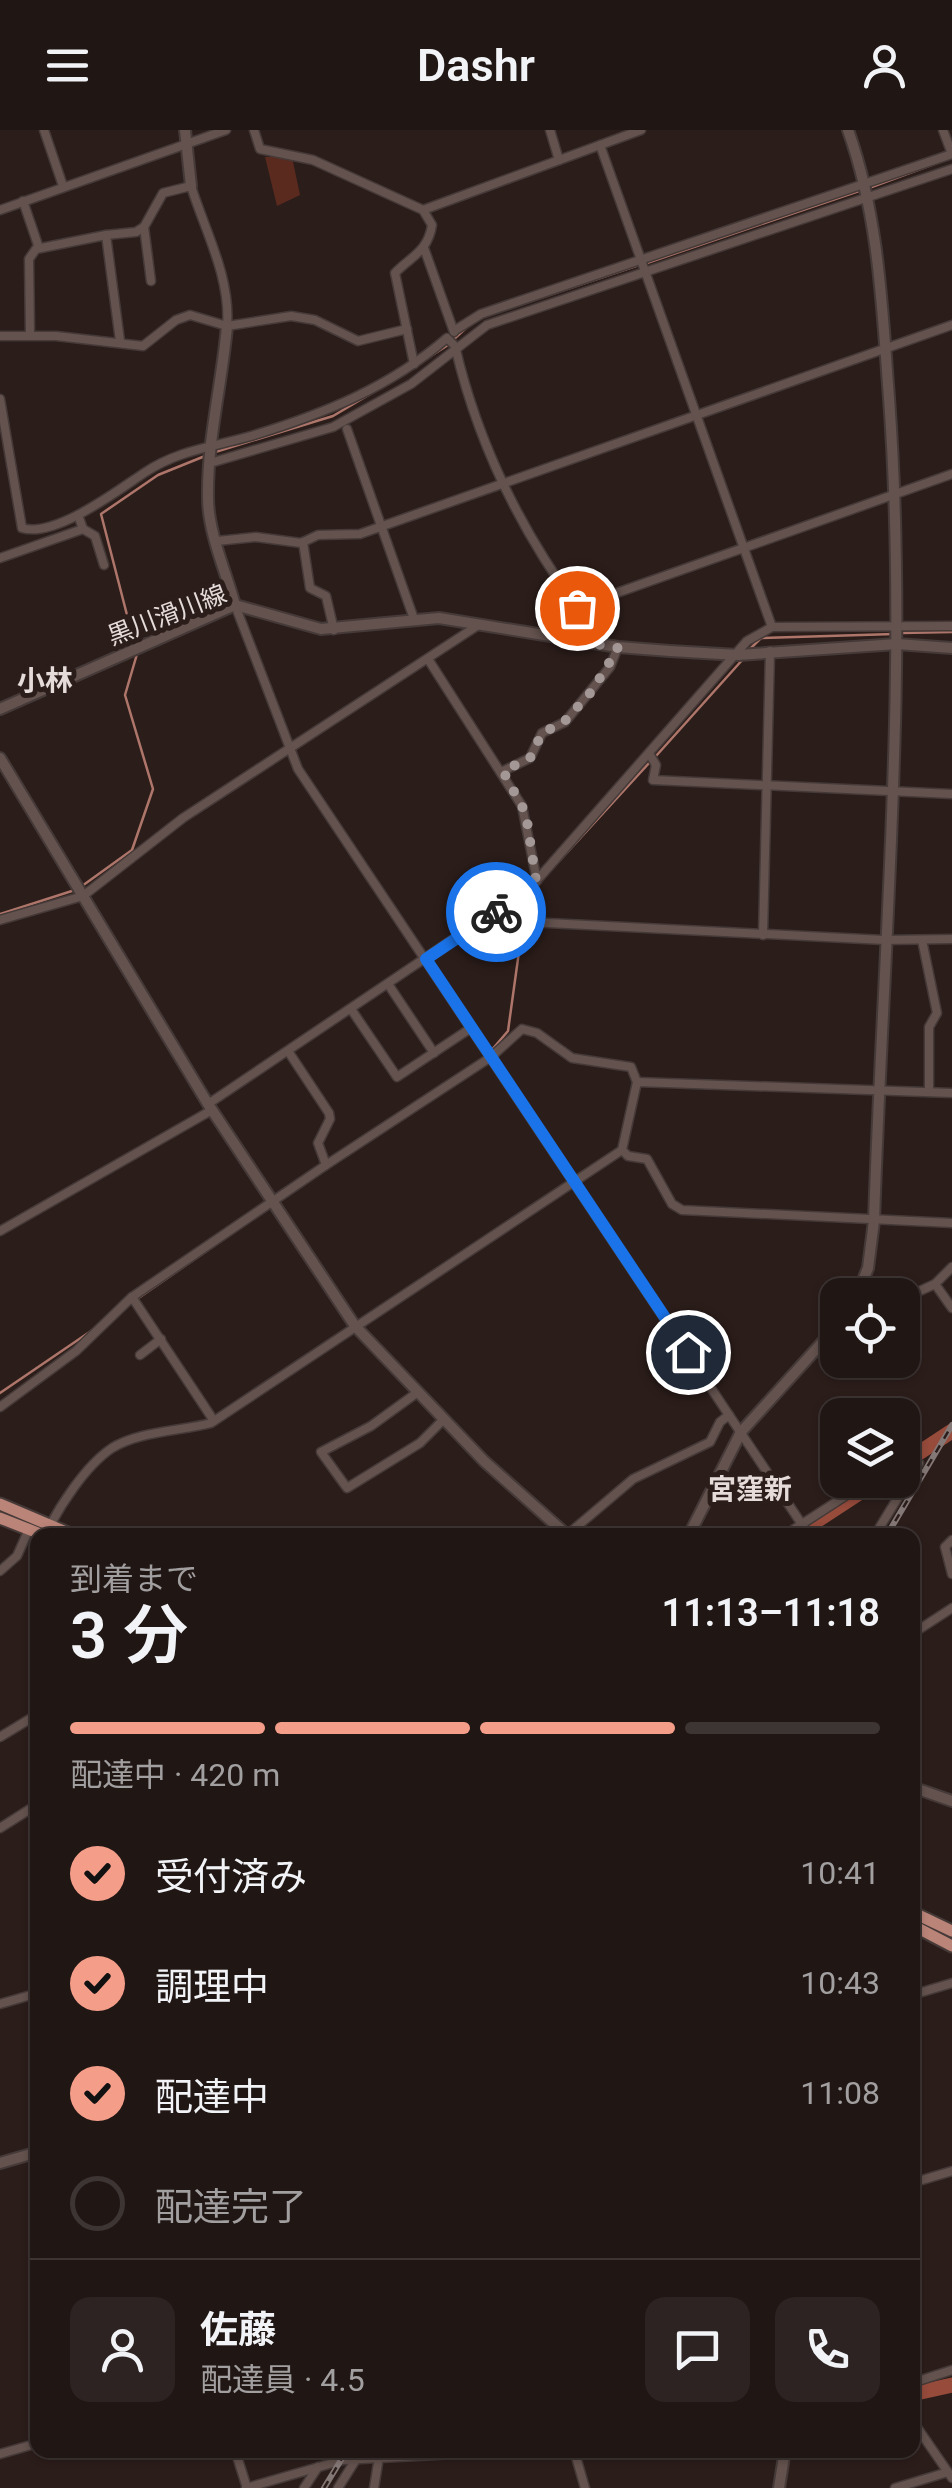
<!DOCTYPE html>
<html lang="ja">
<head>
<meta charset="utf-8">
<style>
  body { margin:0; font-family:Roboto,"Noto Sans JP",sans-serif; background:#2d2322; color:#f1f3f6; height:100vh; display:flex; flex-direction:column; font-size:38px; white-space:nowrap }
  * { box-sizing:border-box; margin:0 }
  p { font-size:32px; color:#a29fa0 }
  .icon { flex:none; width:55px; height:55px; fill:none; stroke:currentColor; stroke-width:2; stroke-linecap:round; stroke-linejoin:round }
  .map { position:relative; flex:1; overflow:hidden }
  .side { position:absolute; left:30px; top:1398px; width:890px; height:930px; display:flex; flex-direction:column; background:#201614; border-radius:20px; box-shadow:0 2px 8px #0004,0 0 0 2px #3d3534 }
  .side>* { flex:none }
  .controls { position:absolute; left:820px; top:1148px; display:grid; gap:20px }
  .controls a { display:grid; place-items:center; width:100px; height:100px; border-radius:20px; background:#201614; box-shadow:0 2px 8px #0004,0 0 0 2px #3d3534; font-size:50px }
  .pin { position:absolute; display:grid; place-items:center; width:85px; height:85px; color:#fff; margin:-42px; border:5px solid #fff; border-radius:50%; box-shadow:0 2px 10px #0007 }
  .courier { position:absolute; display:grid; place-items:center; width:100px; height:100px; margin:-50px; border:8px solid #1a73e8; border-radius:50%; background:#fff; color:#222; box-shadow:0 2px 12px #0007 }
  .overview em { font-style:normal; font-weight:600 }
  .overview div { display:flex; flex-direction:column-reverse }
  .overview { display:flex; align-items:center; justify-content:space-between; height:170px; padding:0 40px }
  h1 { font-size:65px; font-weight:600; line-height:75px }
  .bar { display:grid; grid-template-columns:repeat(4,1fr); gap:15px 10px; align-content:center; height:120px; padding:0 40px }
  .bar i { height:12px; border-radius:8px; background:#3d3534 }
  .bar .active { background:#f49e8a }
  .bar p { grid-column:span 4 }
  .line { display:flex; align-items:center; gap:25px; padding:0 40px; border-top:2px solid #3d3534 }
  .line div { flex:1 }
  .round { display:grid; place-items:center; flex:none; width:105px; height:105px; border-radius:20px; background:#2d2322 }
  ol { padding:0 40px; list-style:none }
  li { display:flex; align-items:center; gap:30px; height:110px }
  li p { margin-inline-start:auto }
  li .icon { padding:10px; border-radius:50%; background:#f49e8a; color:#111; stroke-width:4 }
  li:last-child { color:#a29fa0 }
  li i { width:55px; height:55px; border:5px solid #3d3534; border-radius:50% }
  header { display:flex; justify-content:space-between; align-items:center; height:130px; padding:0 40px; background:#201614; font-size:45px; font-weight:600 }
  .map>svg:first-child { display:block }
</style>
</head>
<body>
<header><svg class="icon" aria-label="menu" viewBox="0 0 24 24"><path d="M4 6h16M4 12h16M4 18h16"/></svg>Dashr<svg class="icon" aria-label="person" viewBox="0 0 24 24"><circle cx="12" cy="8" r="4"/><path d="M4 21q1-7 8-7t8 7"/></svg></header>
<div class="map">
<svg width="952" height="2358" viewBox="0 0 952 2358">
  <rect width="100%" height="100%" fill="#2b1d1a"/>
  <polygon fill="#5a2a1f" points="265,27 292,27 300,65 277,76"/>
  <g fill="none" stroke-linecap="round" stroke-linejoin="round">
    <g stroke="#ae766a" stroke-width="2.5">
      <polyline points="869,58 942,31"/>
      <polyline points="647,133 862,60"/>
      <polyline points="519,175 639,135"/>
      <polyline points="454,209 466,198"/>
      <polyline points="392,251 448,215"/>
      <polyline points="212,323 333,286 377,260"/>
      <polyline points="902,503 952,502"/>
      <polyline points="135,516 101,384 158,345 205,326"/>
      <polyline points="748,521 761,508 894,504"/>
      <polyline points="656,626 744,528"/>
      <polyline points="551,740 650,632"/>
      <polyline points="82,756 132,720 153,659 125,565 137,524"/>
      <polyline points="0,784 75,760"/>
      <polyline points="490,922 508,901 526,771 532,761"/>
      <polyline points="137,1169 234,1102"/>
      <polyline points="0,1263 94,1199"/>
    </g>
    <g stroke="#964b3b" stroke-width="15">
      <polyline points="902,1334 952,1301"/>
      <polyline points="795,1405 879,1350"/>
      <polyline points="912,2264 952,2255"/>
    </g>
    <g stroke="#453a38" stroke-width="11">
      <g id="street">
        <polyline points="44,0 63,56"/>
        <polyline points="254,0 260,19 313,30 423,80 641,0"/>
        <polyline points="550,0 559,30"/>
        <polyline points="23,71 39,118"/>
        <polyline points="0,80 226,0"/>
        <polyline points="424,118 454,202"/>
        <path d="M151 151 144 97 163 63 191 56C205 101 231 148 227 196"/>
        <polyline points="457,199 481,184 952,24 943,0"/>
        <polyline points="30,204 29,129 36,119 106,105"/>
        <polyline points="0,206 56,206 143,216 176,190 190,185 227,196 291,186 315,190 358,211 407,199"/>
        <polyline points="120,211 106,105 136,102 144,97"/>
        <path d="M414 234 395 143C410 127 428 122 432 95L423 80"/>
        <path d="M0 269 22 398C55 408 117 361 144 343 178 320 213 317 251 306 323 284 389 258 447 208L455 216C477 311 520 399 577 477L581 489 573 510"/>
        <polyline points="347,299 414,489"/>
        <polyline points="210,333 333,297 411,254 487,195 952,39"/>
        <polyline points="78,385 83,399 95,406 104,435"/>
        <polyline points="217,411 256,407 301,413 318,405 360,404 952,195"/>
        <polyline points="303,412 310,458 326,466 334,500"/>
        <polyline points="0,428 83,399"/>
        <polyline points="235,475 298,639 809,1405"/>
        <polyline points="577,477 952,344"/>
        <polyline points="772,497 952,496"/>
        <polyline points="428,529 522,676 537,751"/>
        <polyline points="650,625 656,635 653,650 952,664"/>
        <polyline points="503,641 530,628 542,603 565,592 610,537 618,517"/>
        <polyline points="0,790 83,766 183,688 480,494"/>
        <polyline points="528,792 884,810 952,809"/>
        <polyline points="763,805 770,521"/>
        <polyline points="922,810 937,883 929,897 929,962"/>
        <polyline points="388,854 434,923"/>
        <polyline points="351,879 397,947 471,898"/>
        <polyline points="208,974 531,757 747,511 772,497 600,15"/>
        <polyline points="622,1020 628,1026 647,1029 672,1074 682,1080 952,1093"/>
        <polyline points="326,1035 491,927 522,899 537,903 572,928 631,937 637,952"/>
        <polyline points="0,1101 212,980"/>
        <polyline points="935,1154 952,1178"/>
        <polyline points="132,1167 326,1035 318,1013 330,989 329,983 288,921"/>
        <polyline points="902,1169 935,1154 952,1137"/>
        <polyline points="140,1225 161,1209"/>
        <polyline points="418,1262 371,1296 321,1322 347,1358 420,1313 444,1289"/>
        <polyline points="0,1277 76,1221 132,1167 214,1291"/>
        <path d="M45 1405C59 1377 85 1336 112 1318 139 1301 181 1301 211 1293L622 1020 637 952 952 963"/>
        <polyline points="567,1405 633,1349 710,1312 720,1292 729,1285"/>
        <polyline points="785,1405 870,1350"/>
        <polyline points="875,1405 919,1333"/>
        <polyline points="952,1410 945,1417 952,1444"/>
        <polyline points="0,1441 17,1426 29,1399"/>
        <polyline points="912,1504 952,1478"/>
        <polyline points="0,1607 38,1584"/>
        <polyline points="0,1698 38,1674"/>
        <polyline points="912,1865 952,1853"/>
        <polyline points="0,1874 38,1863"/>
        <polyline points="912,2053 952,2041"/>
        <polyline points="912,2253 952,2240"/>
        <polyline points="912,2290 952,2348"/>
        <polyline points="235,2320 247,2358"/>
        <polyline points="574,2320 585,2358"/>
        <polyline points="0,2324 38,2313"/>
        <polyline points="246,2358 343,2330 530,2320"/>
        <polyline points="304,2358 318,2337"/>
        <polyline points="338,2358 362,2320"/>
        <polyline points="374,2358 379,2327"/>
        <polyline points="895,2358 948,2342"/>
      </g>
    </g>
    <g stroke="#453a38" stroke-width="14">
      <g id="secondary">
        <polyline points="185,0 191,56"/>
        <path d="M848 0C879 87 882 176 889 268 909 541 883 817 874 1091L868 1138 857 1165"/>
        <path d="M227 196C222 254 207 310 208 368 208 402 226 442 235 475"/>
        <polyline points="0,579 235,475 321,499 439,488 618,517 670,521 738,525 897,514 952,518"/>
        <polyline points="0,628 208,974 355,1196 484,1331 567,1405"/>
        <polyline points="689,1405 741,1302 838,1195"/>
        <polyline points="912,1657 952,1671"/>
        <polyline points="0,2033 38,2022"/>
        <polyline points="779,2358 785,2320"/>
      </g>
    </g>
    <g stroke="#453a38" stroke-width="15">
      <g id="primary">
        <polyline points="0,1374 73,1405"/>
        <polyline points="0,1388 43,1405"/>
        <polyline points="912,1782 952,1801"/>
        <polyline points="912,1795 952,1816"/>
      </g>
    </g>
    <use href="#street" stroke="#63524e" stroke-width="8"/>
    <use href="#secondary" stroke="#63524e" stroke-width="10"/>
    <use href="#primary" stroke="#bb8478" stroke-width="11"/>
    <g stroke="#847876" stroke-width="6">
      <g id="rail">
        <polyline points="887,1405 952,1295"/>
        <polyline points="324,2358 347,2320"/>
      </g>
    </g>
    <use href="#rail" stroke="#2b1d1a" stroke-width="2.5" stroke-dasharray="8" stroke-linecap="butt"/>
  </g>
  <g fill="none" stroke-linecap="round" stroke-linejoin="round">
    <polyline stroke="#a49896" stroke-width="10" stroke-dasharray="0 18" points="496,782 536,751 526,684 503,641 530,628 542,603 564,592 592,561 618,518 573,510 581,489 577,478"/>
    <polyline stroke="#1a73e8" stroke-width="12" points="496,782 426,829 688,1222"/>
  </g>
  <g text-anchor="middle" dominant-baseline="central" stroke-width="10" stroke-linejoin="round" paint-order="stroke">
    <g font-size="25" fill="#e5dbd9" stroke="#2b1d1a">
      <text transform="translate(167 485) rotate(-21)">黒川滑川線</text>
    </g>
    <g font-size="28" font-weight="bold" fill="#e5dbd9" stroke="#2b1d1a">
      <text x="45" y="550">小林</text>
      <text x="750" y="1359">宮窪新</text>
    </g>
  </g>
</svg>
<div class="controls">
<a><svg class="icon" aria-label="locate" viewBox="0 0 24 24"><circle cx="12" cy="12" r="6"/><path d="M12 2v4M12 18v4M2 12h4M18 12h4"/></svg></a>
<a><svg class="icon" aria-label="layers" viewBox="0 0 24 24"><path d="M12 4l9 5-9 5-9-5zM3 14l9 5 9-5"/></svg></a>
</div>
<div class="pin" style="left:577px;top:478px;background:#ea580c"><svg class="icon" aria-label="bag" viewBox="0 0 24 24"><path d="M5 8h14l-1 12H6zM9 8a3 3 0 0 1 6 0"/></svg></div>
<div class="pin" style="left:688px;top:1222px;background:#1f2937"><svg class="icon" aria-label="home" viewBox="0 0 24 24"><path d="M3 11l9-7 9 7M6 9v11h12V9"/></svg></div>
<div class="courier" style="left:496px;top:782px"><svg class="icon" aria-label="bike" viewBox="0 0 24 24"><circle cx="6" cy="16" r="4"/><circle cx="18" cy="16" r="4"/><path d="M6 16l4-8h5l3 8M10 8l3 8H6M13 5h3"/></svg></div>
<section class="side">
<div class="overview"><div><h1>3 分</h1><p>到着まで</p></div><em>11:13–11:18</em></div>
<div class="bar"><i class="active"></i><i class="active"></i><i class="active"></i><i></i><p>配達中 · 420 m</p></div>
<ol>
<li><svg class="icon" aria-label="check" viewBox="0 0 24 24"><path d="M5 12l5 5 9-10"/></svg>受付済み<p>10:41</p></li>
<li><svg class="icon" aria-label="check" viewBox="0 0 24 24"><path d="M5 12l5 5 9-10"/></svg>調理中<p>10:43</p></li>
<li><svg class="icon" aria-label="check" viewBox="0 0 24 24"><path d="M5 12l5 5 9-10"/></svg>配達中<p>11:08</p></li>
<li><i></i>配達完了</li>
</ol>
<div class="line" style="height:180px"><a class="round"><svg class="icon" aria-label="person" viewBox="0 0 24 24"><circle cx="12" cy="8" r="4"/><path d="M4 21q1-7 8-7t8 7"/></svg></a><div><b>佐藤</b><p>配達員 · 4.5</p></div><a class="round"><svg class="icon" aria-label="chat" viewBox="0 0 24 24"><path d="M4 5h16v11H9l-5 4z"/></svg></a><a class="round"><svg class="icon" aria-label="phone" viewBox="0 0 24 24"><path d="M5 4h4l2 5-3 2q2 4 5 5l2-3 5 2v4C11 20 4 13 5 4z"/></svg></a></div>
</section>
</div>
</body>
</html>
